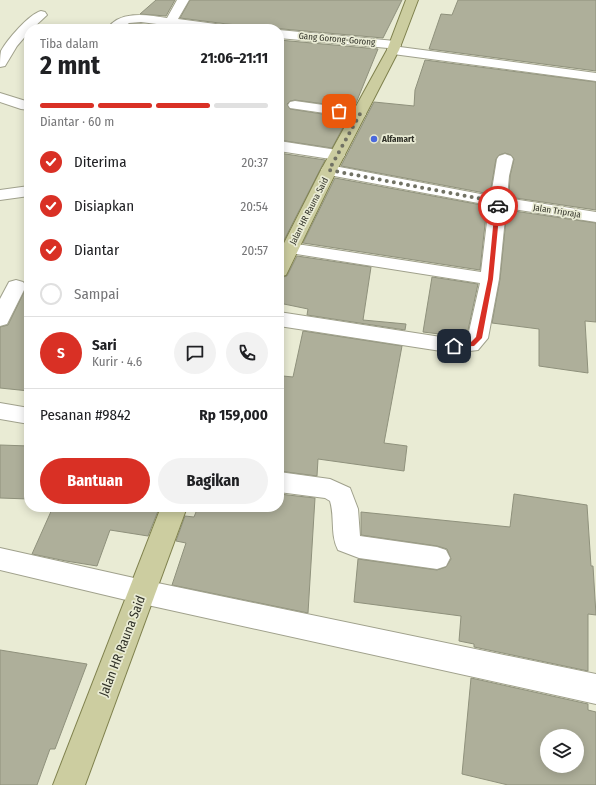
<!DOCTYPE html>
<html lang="id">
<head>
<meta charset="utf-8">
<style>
  body { margin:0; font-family:"Fira Sans Condensed",sans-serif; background:#f2f2f2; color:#202124; height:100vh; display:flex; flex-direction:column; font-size:15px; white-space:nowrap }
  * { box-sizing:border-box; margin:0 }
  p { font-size:13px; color:#757577 }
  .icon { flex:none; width:22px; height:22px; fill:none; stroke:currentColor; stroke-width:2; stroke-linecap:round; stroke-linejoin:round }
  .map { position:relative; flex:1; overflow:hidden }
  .sheet { position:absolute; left:24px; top:24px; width:260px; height:488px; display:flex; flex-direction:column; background:#fff; border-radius:16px; box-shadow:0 2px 10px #0003 }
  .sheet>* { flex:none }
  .buttons { position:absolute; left:540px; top:729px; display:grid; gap:8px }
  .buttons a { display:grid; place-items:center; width:44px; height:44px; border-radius:50%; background:#fff; box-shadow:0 2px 10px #0003; font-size:20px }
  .pin { position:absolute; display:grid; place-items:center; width:34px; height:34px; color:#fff; margin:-17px; border-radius:8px; box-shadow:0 2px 6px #0006 }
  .courier { position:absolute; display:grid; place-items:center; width:40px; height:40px; margin:-20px; border:3px solid #d93025; border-radius:50%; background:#fff; color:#222; box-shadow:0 1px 5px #0007 }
  .overview em { font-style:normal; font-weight:700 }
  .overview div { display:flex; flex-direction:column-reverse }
  .overview { display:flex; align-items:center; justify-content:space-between; height:68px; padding:0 16px }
  h1 { font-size:26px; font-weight:700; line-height:30px }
  .bar { display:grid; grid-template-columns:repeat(4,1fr); gap:6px 4px; align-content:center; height:48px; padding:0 16px }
  .bar i { height:5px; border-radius:3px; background:#e0e0e0 }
  .bar .selected { background:#d93025 }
  .bar p { grid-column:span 4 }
  .line { display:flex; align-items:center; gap:10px; padding:0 16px; border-top:1px solid #e0e0e0 }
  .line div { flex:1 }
  .round { display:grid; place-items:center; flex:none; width:42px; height:42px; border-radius:21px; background:#f2f2f2 }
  ol { padding:0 16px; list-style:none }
  li { display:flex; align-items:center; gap:12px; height:44px }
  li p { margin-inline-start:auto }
  li .icon { padding:4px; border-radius:50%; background:#d93025; color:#fff; stroke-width:4 }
  li:last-child { color:#757577 }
  li i { width:22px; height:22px; border:2px solid #e0e0e0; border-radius:50% }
  .button { display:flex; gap:8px; margin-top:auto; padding:8px 16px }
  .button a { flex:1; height:46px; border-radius:24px; background:#d93025; color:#fff; font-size:16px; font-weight:700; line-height:46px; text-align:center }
  .button a+a { background:#f2f2f2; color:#202124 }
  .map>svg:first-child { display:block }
</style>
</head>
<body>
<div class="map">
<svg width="596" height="785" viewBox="0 0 596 785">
  <rect width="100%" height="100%" fill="#e9ebd4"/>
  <g fill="#aeaf9a" stroke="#8f917c" fill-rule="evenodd">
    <polygon points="156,0 175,0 166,16 140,14"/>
    <polygon points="190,0 402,0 383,38 227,24 180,18"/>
    <polygon points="458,0 596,0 596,71 429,49 441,14 452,15"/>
    <polygon points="130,24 141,24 184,29 124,29"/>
    <polygon points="279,40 378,49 354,108 295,100 290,101 287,104 290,109 348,118 332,148 279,140"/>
    <polygon points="425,60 596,82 596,210 509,197 510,176 514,159 511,155 505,153 499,155 496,159 490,194 341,166 374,102 414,106 415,90"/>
    <polygon points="279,153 325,160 279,250"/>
    <polygon points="335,178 487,206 480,270 303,243"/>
    <polygon points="507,210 596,223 596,322 585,321 588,373 539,366 539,329 492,323 500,279"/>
    <polygon points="297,256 371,267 363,320 406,324 405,330 307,315 308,309 279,303 279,278 287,276"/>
    <polygon points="432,277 478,284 467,335 464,337 423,332"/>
    <polygon points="25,290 29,291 29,391 0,388 0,327 8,325"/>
    <polygon points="303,331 402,346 384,443 407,446 404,471 318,459 317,476 279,471 279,396 283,376 293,377"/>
    <polygon points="0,445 29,446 29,499 0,498"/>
    <polygon points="279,494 315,498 308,613 172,585 186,543 176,541 185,516 194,517 198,507 279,507"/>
    <polygon points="514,494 587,505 591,566 593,566 596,615 588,614 588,671 474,647 474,644 459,641 461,616 354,602 358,559 437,570 446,567 451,559 447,549 437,546 361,535 361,512 510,527"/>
    <polygon points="53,507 133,507 158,511 148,536 110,530 97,566 66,561 32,554"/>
    <polygon points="0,650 87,664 55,749 50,749 37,785 0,785"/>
    <path d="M471 678 588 704V710L596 712V785H508L462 774ZM547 736H577V766H547Z"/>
  </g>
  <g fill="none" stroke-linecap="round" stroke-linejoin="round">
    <g stroke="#a0a18c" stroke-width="2">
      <g id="minor">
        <path d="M177 0H189L178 19 223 25 227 26 229 29H196L141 22 129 23 121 29H107C120 10 147 15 167 18Z"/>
        <path d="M41 11 45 12 47 15 32 29H29V32L17 46 5 66 0 67C0 62 0 56 1 51 7 40 29 14 41 11Z"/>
        <polygon points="279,30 395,41 399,42 401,45 400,47 596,73 596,81 393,54 388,53 387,50 388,48 279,38"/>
        <polygon points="0,93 29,102 29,110 21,109 0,102"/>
        <polygon points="295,101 359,110 364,111 366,114 364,117 359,118 290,108 288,105 290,102"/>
        <polygon points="279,141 337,150 343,152 345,155 343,158 337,160 279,151"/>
        <polygon points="505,154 511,156 513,159 509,176 507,198 596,212 596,222 506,208 499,279 488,338 478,350 454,353 279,326 279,312 454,339 465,338 468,336 480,283 290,253 284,252 281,248 284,244 290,243 481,272 489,205 329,175 323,173 321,170 323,167 329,165 491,196 497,159 499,156"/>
        <polygon points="29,186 29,196 0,200 0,190"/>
        <polygon points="16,280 23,282 26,286 7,324 0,326 0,299 9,282"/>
        <polygon points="0,403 29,408 29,424 0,419"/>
        <path d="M279 472 330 479 350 488 358 509 360 536 437 547 446 550 450 558 446 566 437 569 359 558 338 550C330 535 335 517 330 501L325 498 279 492Z"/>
        <polygon points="0,548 143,580 596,674 596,704 143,604 0,570"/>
      </g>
    </g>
    <g stroke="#7f814d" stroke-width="2">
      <g id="major">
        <polygon points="406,0 418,0 399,50 337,170 288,271 286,275 279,277 279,253 321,170 387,50"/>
        <polygon points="161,507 187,507 85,785 53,785"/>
      </g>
    </g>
    <use href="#minor" fill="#fff" fill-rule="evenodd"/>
    <use href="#major" fill="#cccda0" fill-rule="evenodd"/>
  </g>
  <polygon fill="#d93025" points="498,204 500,206 493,279 482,338 474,346 451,347 451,344 470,343 476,337 488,279 495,206"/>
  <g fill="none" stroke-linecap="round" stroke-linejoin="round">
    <polyline stroke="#717264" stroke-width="4" stroke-dasharray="0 7.2" points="339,111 360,114 329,170 498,202 498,206"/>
  </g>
  <circle fill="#4b69dd" stroke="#e9ebd4" stroke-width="1.5" cx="374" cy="139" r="4"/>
  <g text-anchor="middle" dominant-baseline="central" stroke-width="3.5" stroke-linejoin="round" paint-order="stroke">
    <g font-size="9" fill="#303128" stroke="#e9ebd4">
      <text transform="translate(337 39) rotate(5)">Gang Gorong-Gorong</text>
      <text transform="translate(309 211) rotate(-63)">Jalan HR Rauna Said</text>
      <text transform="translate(557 211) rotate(9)">Jalan Tripraja</text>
    </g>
    <g font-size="9" font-weight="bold" fill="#303128" stroke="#e9ebd4" text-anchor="start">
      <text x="382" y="139">Alfamart</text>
    </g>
    <g font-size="13" fill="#303128" stroke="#e9ebd4">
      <text transform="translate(122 646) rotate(-69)">Jalan HR Rauna Said</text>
    </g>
  </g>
</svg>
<div class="buttons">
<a><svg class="icon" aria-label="layers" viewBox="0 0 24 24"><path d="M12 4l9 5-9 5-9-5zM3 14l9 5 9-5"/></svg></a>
</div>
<div class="pin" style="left:339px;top:111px;background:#ea580c"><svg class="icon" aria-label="bag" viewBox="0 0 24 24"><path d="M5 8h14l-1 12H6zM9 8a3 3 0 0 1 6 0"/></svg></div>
<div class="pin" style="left:454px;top:346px;background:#1f2937"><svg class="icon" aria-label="home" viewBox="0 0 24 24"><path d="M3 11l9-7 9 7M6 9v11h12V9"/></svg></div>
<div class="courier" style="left:498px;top:206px"><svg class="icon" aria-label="car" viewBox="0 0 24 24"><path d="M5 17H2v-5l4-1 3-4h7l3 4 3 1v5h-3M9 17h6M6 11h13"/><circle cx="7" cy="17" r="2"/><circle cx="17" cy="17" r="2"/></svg></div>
<section class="sheet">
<div class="overview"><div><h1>2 mnt</h1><p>Tiba dalam</p></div><em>21:06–21:11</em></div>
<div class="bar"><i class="selected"></i><i class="selected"></i><i class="selected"></i><i></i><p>Diantar · 60 m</p></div>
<ol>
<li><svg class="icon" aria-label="check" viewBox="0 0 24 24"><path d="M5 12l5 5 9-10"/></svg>Diterima<p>20:37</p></li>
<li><svg class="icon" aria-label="check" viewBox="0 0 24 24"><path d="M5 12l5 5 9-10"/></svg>Disiapkan<p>20:54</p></li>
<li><svg class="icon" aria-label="check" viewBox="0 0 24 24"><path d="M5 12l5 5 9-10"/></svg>Diantar<p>20:57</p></li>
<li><i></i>Sampai</li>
</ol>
<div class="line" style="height:72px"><b class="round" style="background:#d93025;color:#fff">S</b><div><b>Sari</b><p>Kurir · 4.6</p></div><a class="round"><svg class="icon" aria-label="chat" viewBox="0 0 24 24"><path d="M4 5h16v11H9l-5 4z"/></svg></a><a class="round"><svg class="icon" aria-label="phone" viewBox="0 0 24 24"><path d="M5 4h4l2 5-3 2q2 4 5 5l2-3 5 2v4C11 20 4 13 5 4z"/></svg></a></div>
<div class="line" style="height:52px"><div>Pesanan #9842</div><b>Rp 159,000</b></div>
<div class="button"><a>Bantuan</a><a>Bagikan</a></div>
</section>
</div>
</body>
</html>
